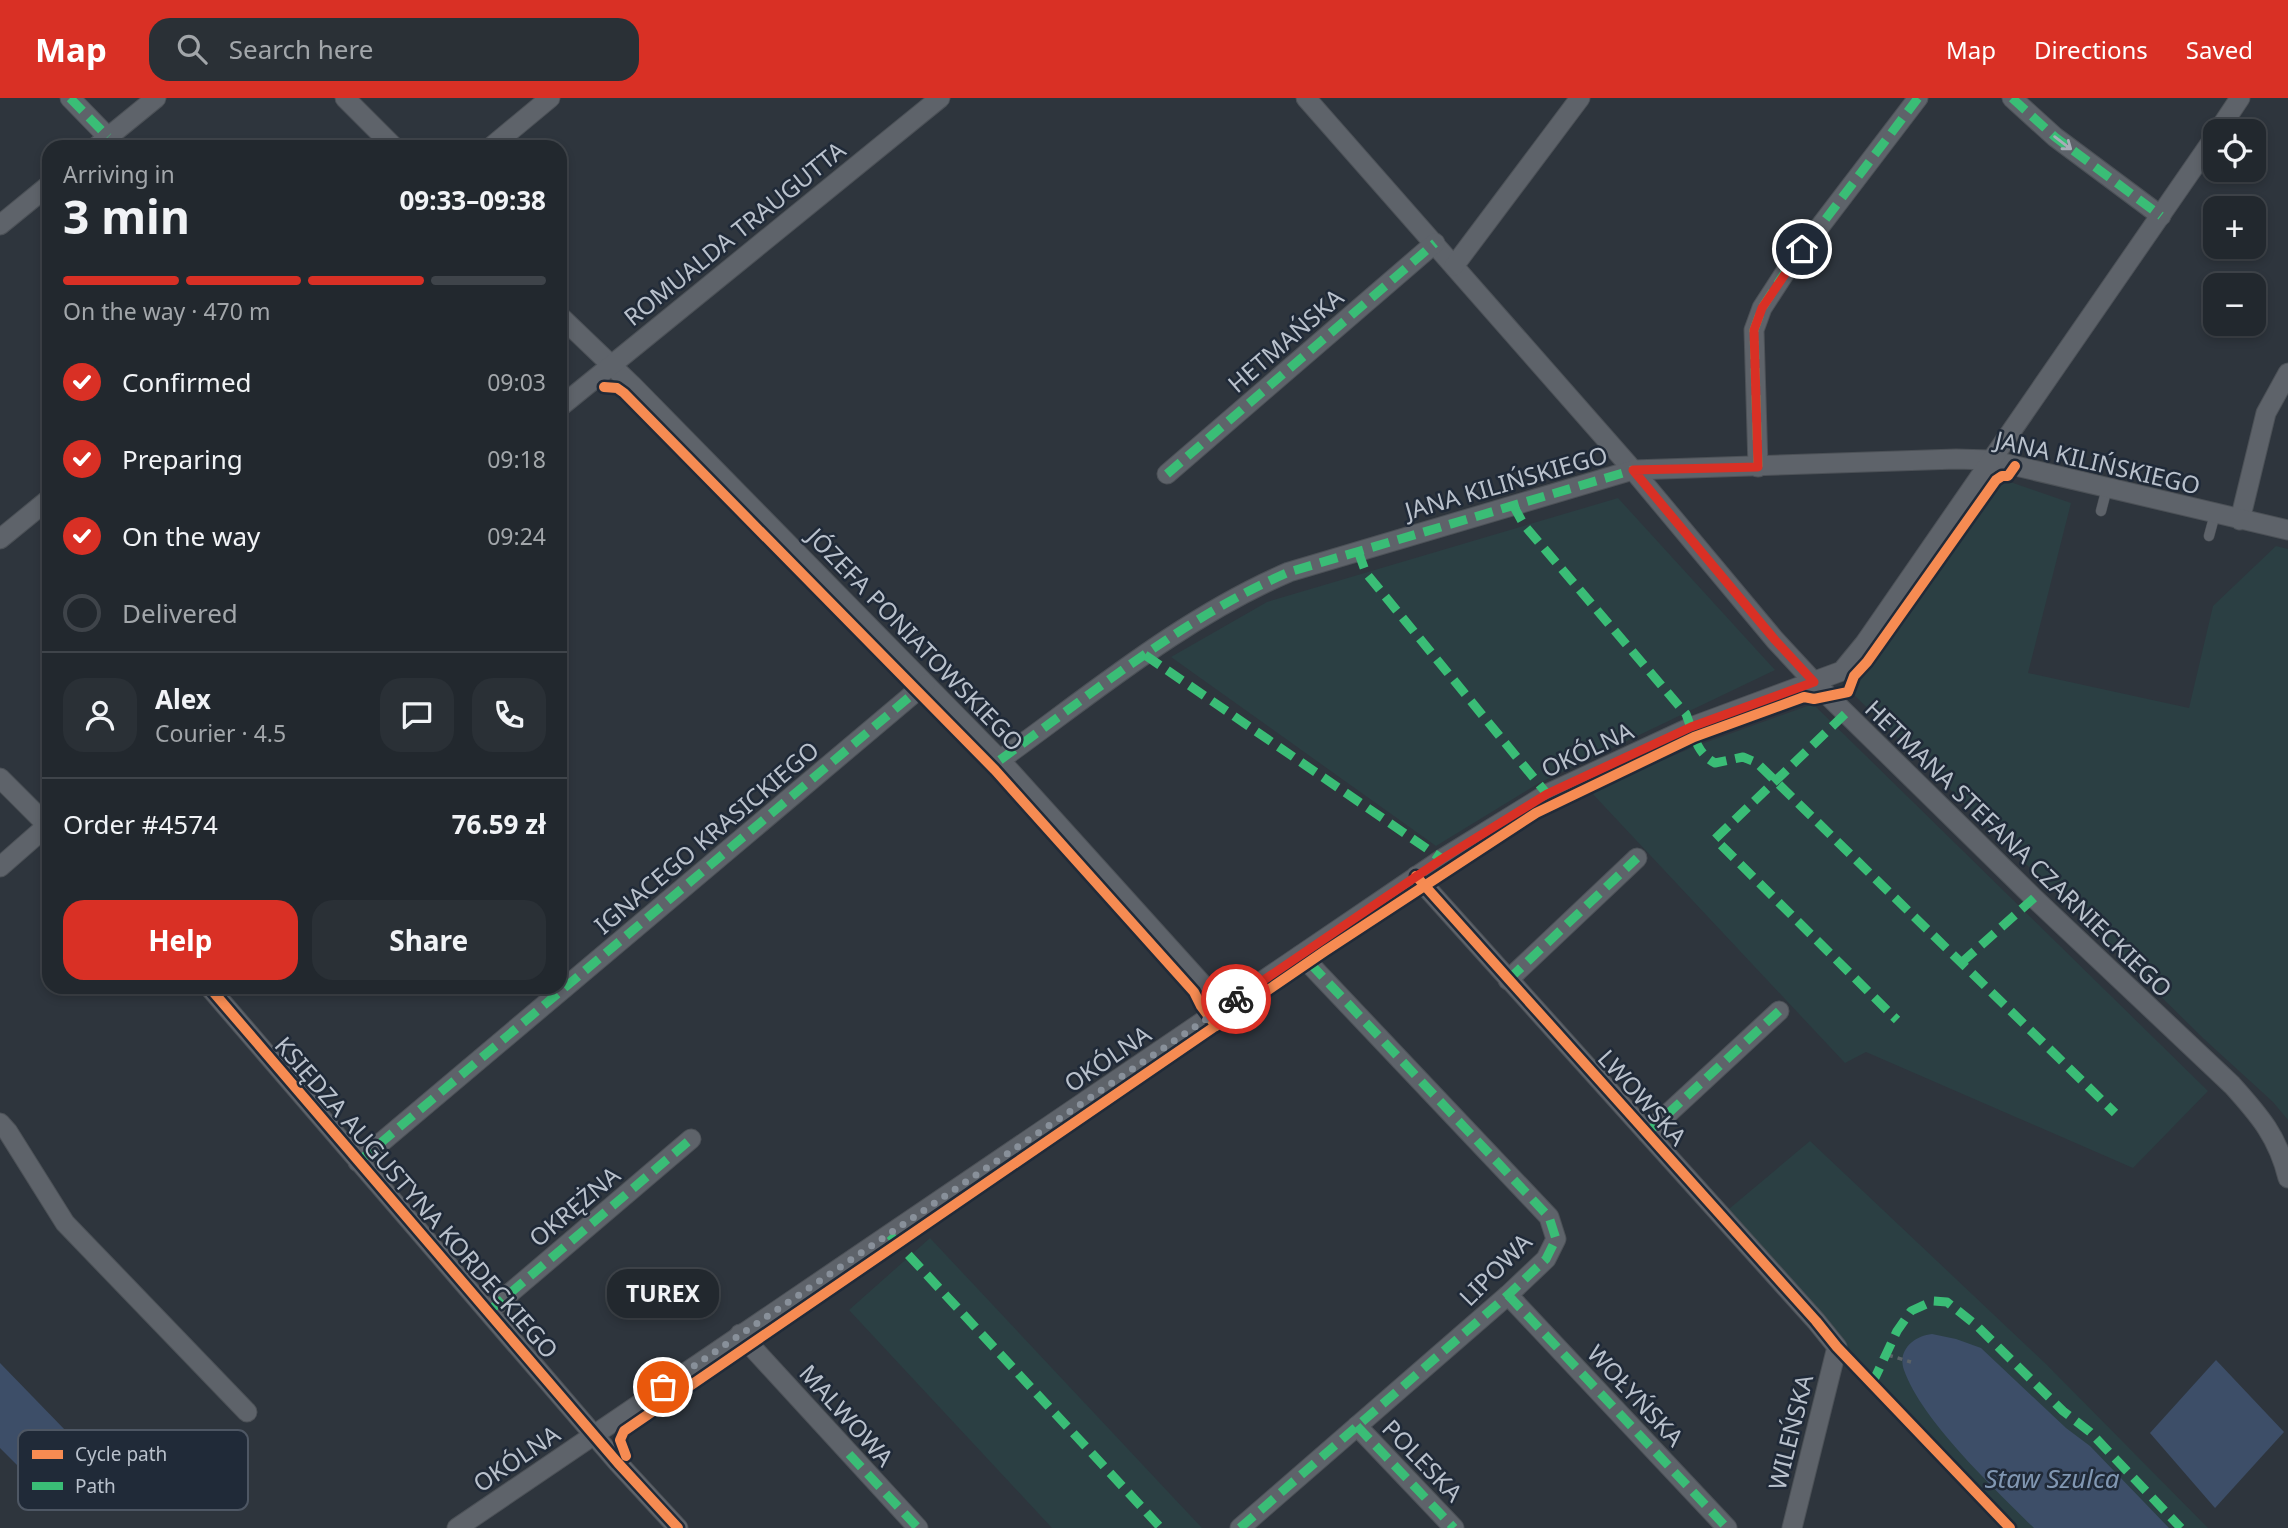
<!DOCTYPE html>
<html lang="en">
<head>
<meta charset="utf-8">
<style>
  body { margin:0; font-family:"Noto Sans",sans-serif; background:#2a3036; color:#f1f3f6; height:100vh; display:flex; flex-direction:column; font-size:26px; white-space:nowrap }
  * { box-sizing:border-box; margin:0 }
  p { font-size:23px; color:#a2a6aa }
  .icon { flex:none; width:38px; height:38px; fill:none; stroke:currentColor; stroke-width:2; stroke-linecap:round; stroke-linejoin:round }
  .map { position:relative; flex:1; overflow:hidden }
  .panel { position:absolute; left:42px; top:42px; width:525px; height:854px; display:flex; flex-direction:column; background:#22282e; border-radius:21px; box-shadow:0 4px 10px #0003,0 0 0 2px #3f444a }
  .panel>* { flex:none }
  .controls { position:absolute; left:2203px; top:21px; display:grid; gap:14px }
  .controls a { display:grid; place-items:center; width:63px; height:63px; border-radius:14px; background:#22282e; box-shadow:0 4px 10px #0003,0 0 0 2px #3f444a; font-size:35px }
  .pin { position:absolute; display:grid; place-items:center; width:60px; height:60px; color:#fff; margin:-30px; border:4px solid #fff; border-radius:50%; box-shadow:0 2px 7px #0007 }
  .courier { position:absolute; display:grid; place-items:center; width:70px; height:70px; margin:-35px; border:5px solid #d93025; border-radius:50%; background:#fff; color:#222; box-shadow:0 2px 9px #0007 }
  .bubble { position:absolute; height:49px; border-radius:21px; background:#22282e; box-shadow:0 4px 10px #0003,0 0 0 2px #3f444a; font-size:23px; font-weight:700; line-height:49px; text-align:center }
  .summary em { font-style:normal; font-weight:700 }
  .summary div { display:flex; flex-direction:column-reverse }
  .summary { display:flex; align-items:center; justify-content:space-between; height:119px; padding:0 21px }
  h1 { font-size:46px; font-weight:700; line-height:52px }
  .bar { display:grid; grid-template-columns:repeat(4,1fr); gap:10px 7px; align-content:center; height:84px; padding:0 21px }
  .bar i { height:9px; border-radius:5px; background:#3f444a }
  .bar .current { background:#d93025 }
  .bar p { grid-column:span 4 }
  .line { display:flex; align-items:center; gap:18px; padding:0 21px; border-top:2px solid #3f444a }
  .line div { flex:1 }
  .round { display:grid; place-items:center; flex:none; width:74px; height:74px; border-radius:21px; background:#2a3036 }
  ol { padding:0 21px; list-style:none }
  li { display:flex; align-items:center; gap:21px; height:77px }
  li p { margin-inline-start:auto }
  li .icon { padding:7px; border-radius:50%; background:#d93025; color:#fff; stroke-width:4 }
  li:last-child { color:#a2a6aa }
  li i { width:38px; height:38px; border:4px solid #3f444a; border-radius:50% }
  .cta { display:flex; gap:14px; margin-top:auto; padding:14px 21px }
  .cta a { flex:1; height:80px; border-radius:21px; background:#d93025; color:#fff; font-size:28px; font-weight:700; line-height:80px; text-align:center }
  .cta a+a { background:#2a3036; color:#f1f3f6 }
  header { display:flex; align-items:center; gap:42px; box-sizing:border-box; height:98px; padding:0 35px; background:#d93025; color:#fff }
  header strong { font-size:33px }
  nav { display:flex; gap:38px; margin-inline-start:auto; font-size:24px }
  .search { width:490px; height:63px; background:#2a3036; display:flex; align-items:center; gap:18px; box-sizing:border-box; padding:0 24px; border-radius:21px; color:#a2a6aa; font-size:26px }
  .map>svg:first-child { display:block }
</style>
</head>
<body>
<header>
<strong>Map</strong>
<div class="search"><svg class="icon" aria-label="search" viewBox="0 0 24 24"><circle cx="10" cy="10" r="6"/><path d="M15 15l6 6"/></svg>Search here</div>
<nav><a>Map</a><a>Directions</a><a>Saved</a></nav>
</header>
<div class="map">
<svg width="2288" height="1430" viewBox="0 0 2288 1430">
  <rect width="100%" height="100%" fill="#2e353d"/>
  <g fill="#2b3f43">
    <polygon points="1996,379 2071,405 2028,575 2189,610 2213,508 2276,448 2288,451 2288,1022 2273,1004 2204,941 1850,593"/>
    <polygon points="1618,400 1775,572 1539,685 1436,748 1171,559 1267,504"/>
    <polygon points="1813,606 2208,993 2133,1070 1866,954 1845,965 1590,693 1696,648"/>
    <polygon points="1810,1043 2046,1266 2208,1430 2001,1430 1883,1307 1867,1277 1853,1258 1723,1116"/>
    <polygon points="930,1140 1202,1430 1052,1430 849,1212"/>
  </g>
  <g fill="#3d4e68">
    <path d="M1932 1236 1956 1241 1981 1250 2066 1330 2090 1348 2169 1430H2034C1995 1391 1922 1323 1904 1272 1897 1252 1914 1238 1932 1236Z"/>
    <polygon points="2216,1262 2284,1334 2215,1410 2150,1335"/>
    <polygon points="0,1265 99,1367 58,1408 0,1350"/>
  </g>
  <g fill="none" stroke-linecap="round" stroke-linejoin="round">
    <g stroke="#4c5157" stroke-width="11">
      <g id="service">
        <polyline points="2101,413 2107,390"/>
        <polyline points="2209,438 2215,416"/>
      </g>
    </g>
    <g stroke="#4c5157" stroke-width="21">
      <g id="minor">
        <polyline points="70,0 108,39"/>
        <polyline points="345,0 394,49"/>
        <path d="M1306 0 1633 372 1775 542 1814 584 2034 800 2232 987C2260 1018 2278 1039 2288 1080"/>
        <polyline points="2012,0 2055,39 2161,118"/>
        <polyline points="2218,33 2240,0"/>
        <polyline points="96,49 156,0"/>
        <polyline points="491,49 550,0"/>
        <polyline points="0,127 49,87"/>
        <polyline points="1454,168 1580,0"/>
        <polyline points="560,218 632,287 1000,662 1224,910"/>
        <polyline points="560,309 940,0"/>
        <polyline points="1758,369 1754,232 1762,210 1786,173 1918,0"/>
        <polyline points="1167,376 1435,145"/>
        <polyline points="2240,422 2266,315 2288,275"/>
        <polyline points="0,441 49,401"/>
        <path d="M1000 662C1093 595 1184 519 1289 474L1633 372 1956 361 1990 362 2288 432"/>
        <polyline points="0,680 49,729"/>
        <polyline points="0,769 49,726"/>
        <polyline points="1416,778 1816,1223 1837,1249 1792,1430"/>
        <polyline points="1508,882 1637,760"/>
        <polyline points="209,889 618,1365 678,1430"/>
        <polyline points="0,1025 8,1034 65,1125 247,1314"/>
        <polyline points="1647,1035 1779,913"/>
        <polyline points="358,1064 925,586"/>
        <polyline points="1508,1197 1727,1430"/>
        <polyline points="489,1213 691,1041"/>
        <polyline points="740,1236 918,1430"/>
        <polyline points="1357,1328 1454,1430"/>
        <polyline points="457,1430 1442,761 1547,696 1691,629 1842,573 1865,545 2216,37"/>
        <polyline points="1240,1430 1508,1197 1546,1161 1556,1141 1549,1119 1301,857"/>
      </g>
    </g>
    <polyline stroke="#5b6267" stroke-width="3.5" stroke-dasharray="5 5" stroke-linecap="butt" points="1888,1257 1911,1264"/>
    <use href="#service" stroke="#5e636a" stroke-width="10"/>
    <use href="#minor" stroke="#5e636a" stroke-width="19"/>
    <g stroke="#3abd76" stroke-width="9" stroke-dasharray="18 9" stroke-linecap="butt">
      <polyline points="70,0 108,39"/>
      <polyline points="2012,0 2055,39 2161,118"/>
      <polyline points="1758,369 1754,232 1762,210 1786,173 1918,0"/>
      <polyline points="1167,376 1435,145"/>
      <path d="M1513 407 1524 427 1686 616C1694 636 1695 654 1715 665L1743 659 1757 665 2115 1015"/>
      <polyline points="1358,453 1366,475 1547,696"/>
      <polyline points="1145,557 1442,761"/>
      <polyline points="1845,616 1715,741 1897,922"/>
      <path d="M1000 662C1093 595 1184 519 1289 474L1633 372"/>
      <polyline points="1961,865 2034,800"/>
      <polyline points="1508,882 1637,760"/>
      <polyline points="1647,1035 1779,913"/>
      <polyline points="358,1064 920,590"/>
      <polyline points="890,1137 1161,1430"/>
      <polyline points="1508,1197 1727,1430"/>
      <polyline points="489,1213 691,1041"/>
      <polyline points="1872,1286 1897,1233 1911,1213 1933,1203 1947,1204 1976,1227 2063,1313 2090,1334 2181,1430"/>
      <polyline points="1357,1328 1454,1430"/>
      <polyline points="849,1356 918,1430"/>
      <polyline points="1240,1430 1508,1197 1546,1161 1556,1141 1549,1119 1305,860"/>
    </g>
    <g stroke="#202a38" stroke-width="15">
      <g id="cycleway">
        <polyline points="604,289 617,290 624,295 995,672 1194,894 1201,908 1216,928"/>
        <polyline points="1416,778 1816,1223 1837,1249 2010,1430"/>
        <polyline points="209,889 618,1365 678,1430"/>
        <polyline points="626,1358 620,1342 624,1333 1325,853 1536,715 1694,639 1804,599 1814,601 1848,594 1854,578 1867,564 1996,382 2002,378 2008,378 2015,368"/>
      </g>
    </g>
    <use href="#cycleway" stroke="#f68b52" stroke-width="10"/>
  </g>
  <defs><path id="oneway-shaft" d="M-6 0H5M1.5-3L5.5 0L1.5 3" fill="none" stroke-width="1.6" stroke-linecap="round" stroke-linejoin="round" transform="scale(1.75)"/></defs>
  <use stroke="#a7aeb8" href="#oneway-shaft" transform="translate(2063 45) rotate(37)"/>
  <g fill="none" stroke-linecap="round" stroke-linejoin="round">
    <polyline stroke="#88909a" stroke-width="7" stroke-dasharray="0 12.6" points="663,1289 1236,901"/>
    <polyline stroke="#d93025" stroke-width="9" points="1236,901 1442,761 1547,696 1691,629 1814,584 1775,542 1633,372 1758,369 1754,232 1762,210 1802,151"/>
  </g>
  <g text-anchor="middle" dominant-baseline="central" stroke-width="5" stroke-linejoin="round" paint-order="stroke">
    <g font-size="24" fill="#b9c1cc" stroke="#202a38">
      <text transform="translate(734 135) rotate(-39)">ROMUALDA TRAUGUTTA</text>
      <text transform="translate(1285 242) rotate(-41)">HETMAŃSKA</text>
      <text transform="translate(2098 364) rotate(13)">JANA KILIŃSKIEGO</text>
      <text transform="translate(1506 384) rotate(-16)">JANA KILIŃSKIEGO</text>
      <text transform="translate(916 541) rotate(46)">JÓZEFA PONIATOWSKIEGO</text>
      <text transform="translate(1587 651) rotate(-25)">OKÓLNA</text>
      <text transform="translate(706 739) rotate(-40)">IGNACEGO KRASICKIEGO</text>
      <text transform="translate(2019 750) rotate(44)">HETMANA STEFANA CZARNIECKIEGO</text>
      <text transform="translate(1107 960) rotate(-34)">OKÓLNA</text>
      <text transform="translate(1643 999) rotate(48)">LWOWSKA</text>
      <text transform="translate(417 1099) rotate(49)">KSIĘDZA AUGUSTYNA KORDECKIEGO</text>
      <text transform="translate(574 1108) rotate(-40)">OKRĘŻNA</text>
      <text transform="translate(1495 1171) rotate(-45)">LIPOWA</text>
      <text transform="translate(1636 1297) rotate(47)">WOŁYŃSKA</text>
      <text transform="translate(847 1317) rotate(48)">MALWOWA</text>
      <text transform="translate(1790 1334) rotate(-76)">WILEŃSKA</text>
      <text transform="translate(516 1360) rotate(-34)">OKÓLNA</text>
      <text transform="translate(1423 1362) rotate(46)">POLESKA</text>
    </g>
    <g font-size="26" font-style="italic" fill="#8197b2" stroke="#202a38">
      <text x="2052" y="1380">Staw Szulca</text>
    </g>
  </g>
  <rect x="18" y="1332" width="230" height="80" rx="10" fill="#202a38" stroke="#4e5764" stroke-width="2"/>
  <rect x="32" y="1352" width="31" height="9" fill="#f68b52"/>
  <rect x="32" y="1384" width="31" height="8" fill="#3abd76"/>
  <g font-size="19" fill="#b9c1cc">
    <text x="75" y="1363">Cycle path</text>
    <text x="75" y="1395">Path</text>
  </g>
</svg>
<div class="controls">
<a><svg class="icon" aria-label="locate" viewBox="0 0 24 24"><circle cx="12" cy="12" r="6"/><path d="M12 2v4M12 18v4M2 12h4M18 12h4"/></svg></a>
<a>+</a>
<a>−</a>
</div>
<div class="pin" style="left:663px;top:1289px;background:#ea580c"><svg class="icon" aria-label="bag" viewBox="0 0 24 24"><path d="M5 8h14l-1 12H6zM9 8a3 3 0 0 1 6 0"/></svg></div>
<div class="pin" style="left:1802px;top:151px;background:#1f2937"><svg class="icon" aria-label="home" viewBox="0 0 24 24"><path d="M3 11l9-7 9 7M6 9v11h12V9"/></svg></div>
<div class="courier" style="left:1236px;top:901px"><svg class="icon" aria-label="bike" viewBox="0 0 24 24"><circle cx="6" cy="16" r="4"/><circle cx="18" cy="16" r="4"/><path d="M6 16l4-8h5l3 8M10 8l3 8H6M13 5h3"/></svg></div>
<div class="bubble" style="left:607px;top:1171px;width:112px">TUREX</div>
<section class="panel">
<div class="summary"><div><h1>3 min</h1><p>Arriving in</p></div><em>09:33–09:38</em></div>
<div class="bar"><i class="current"></i><i class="current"></i><i class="current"></i><i></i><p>On the way · 470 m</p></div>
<ol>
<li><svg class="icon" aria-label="check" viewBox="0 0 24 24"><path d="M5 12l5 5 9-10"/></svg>Confirmed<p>09:03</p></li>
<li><svg class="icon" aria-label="check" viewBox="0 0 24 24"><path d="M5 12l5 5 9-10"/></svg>Preparing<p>09:18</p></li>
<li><svg class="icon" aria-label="check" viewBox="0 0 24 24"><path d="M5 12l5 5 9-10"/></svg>On the way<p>09:24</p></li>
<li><i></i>Delivered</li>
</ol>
<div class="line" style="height:126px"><a class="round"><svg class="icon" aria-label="person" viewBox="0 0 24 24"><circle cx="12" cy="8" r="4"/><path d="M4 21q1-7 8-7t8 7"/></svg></a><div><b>Alex</b><p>Courier · 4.5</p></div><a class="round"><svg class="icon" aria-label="chat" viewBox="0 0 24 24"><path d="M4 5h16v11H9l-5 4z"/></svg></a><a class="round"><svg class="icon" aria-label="phone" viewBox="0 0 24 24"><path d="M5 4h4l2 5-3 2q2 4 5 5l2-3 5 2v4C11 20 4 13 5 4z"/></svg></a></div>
<div class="line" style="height:91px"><div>Order #4574</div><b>76.59 zł</b></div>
<div class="cta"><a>Help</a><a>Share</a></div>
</section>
</div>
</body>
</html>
